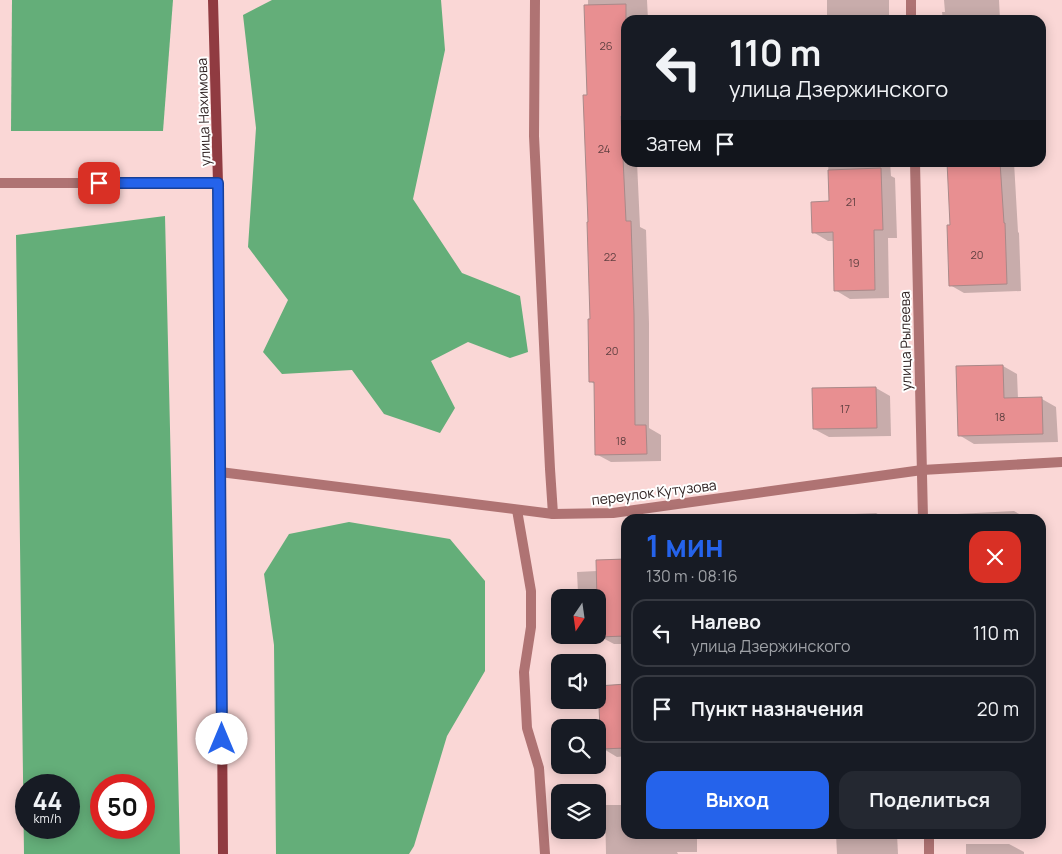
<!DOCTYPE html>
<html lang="ru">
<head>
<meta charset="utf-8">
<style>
	:root { --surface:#171b24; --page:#242831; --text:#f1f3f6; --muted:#9ea1a6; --line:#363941; --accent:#2563eb }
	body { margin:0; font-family:Manrope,sans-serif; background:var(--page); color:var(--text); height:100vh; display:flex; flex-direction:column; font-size:19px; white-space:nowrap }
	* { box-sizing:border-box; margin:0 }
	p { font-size:16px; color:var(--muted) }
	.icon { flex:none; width:28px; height:28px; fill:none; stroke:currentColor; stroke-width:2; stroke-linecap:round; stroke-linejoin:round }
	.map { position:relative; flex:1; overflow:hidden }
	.panel { position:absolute; left:621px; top:514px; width:425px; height:325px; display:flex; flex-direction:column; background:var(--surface); border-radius:15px; box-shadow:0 2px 12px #0003 }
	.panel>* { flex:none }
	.top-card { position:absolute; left:621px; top:15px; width:425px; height:152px; border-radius:15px; box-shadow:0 2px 12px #0003; background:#171b24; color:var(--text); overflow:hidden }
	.needle { width:32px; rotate:193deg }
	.fabs { position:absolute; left:551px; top:589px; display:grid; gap:10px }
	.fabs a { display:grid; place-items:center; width:55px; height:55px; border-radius:10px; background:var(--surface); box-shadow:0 2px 12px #0003; font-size:25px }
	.speed { position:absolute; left:15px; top:774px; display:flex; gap:10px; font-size:25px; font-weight:700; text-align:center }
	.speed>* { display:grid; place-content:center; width:65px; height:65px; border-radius:50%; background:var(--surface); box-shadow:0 2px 12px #0003; line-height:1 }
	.speed small { font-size:12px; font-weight:400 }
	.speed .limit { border:8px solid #d22; background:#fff; color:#111 }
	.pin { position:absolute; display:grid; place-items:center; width:42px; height:42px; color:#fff; margin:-21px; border-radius:10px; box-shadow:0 2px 8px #0006 }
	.me { position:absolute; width:55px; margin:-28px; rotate:0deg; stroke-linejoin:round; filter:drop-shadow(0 0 4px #0008) }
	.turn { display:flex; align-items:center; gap:18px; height:105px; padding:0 25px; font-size:22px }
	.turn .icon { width:65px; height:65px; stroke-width:2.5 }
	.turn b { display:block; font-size:35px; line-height:42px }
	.then { display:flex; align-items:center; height:48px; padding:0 25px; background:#0003; gap:10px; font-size:19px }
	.round { display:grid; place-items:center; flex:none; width:52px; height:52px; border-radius:15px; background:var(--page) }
	.overview { display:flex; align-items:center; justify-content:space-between; height:85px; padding:0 25px }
	h1 { font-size:30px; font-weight:700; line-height:38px; color:var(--accent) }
	.cta { display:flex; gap:10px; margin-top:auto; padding:10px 25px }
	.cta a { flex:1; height:58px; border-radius:15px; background:var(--accent); color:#fff; font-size:20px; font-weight:700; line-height:58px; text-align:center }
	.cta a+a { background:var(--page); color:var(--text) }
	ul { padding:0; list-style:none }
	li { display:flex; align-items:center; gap:15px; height:68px; margin:0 10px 8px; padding:0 15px; border:2px solid var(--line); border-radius:15px }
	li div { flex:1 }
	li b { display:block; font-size:19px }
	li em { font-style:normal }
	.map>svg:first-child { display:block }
</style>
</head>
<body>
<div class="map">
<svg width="1062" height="854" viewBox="0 0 1062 854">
	<rect width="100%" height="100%" fill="#fad7d6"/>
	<g fill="#64ae79" fill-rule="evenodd">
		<polygon points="12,0 173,0 163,131 11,131"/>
		<polygon points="272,0 441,0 445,50 413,199 462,273 520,296 528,352 510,358 468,342 431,361 455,408 440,433 384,414 352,370 282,374 263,352 288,300 248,247 256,128 243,15"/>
		<path d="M165 216 180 854H24L16 235ZM26 785H69V828H26ZM101 785H144V828H101Z"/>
		<polygon points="349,522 450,539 485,581 485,671 447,736 414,846 409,854 276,854 274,645 264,574 289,534"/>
	</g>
	<g fill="#0003">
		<polygon points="588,0 647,0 648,20 626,20 626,162 637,162 640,227 646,230 649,323 649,428 661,435 661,461 611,462 596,454 596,385 590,381 591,320"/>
		<polygon points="827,0 889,0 889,17 888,17 888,20 827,20"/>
		<polygon points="944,0 999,0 1000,20 943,20 942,12 945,12"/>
		<polygon points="828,162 890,162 891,176 895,178 897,238 888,238 889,298 850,299 835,290 834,241 828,241 813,232 830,202"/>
		<polygon points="948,162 1014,162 1018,232 1019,233 1021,291 964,293 950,285 952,226"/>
		<polygon points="1003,366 1017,374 1018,399 1042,399 1056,407 1058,442 974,444 959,435"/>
		<polygon points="876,388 890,396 891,436 829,437 814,429"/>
		<polygon points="1014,511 1028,519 957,519 957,514"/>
		<polygon points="876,513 886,519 832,519 832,515"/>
		<polygon points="626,560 626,644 614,644 599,636 598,598 586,598 578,593 577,572 597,571 597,561"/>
		<polygon points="626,686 626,756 617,757 602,748 599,687"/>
		<polygon points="605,805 626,805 626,834 697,834 697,852 677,852 678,854 606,854"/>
		<polygon points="836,834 897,834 898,854 837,854"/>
		<polygon points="966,844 1009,844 1024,852 1024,854 966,854"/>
	</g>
	<g fill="#e88f91" stroke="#a98989">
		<polygon points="626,4 626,116 621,116 626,221 631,221 634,314 635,425 646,425 647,454 595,455 594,382 589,382 588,319 590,319 587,222 588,222 583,95 587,95 584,5"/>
		<polygon points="947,162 1000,162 1004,223 1005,223 1007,284 949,286 947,225 950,225"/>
		<polygon points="881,168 883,230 874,230 875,290 834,291 833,232 812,233 811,202 829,201 828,170"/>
		<polygon points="1003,365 1004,398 1042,397 1043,434 958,436 956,366"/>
		<polygon points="876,387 877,428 813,429 812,388"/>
		<polygon points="626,559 626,636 598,637 596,560"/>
		<polygon points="626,684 626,748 601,749 598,686"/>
	</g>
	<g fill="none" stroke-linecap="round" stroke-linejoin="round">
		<g stroke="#af7373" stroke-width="10">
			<polyline points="535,0 534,136 550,469 553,514"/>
			<polyline points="517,510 531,591 531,627 524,672 527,728 539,768 545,854"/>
		</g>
		<g stroke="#af7373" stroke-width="10">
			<polyline points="911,0 911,20"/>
			<polyline points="915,162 923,519"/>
			<polyline points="0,183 218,183"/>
			<polyline points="220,472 553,514 613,513 922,470 1062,462"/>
			<polyline points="929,834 929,854"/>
		</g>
		<polyline stroke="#903b41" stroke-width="10" points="213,0 218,183 223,854"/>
	</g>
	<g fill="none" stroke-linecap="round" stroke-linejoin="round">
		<defs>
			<polyline id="route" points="99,183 218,183 222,739"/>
		</defs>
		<use href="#route" stroke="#184099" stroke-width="12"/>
		<use href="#route" stroke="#2563eb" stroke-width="9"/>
	</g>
	<g text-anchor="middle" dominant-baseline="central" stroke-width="4" stroke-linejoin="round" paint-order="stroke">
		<g font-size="11" fill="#604041">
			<text x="606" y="45">26</text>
			<text x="604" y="148">24</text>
			<text x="851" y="201">21</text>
			<text x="977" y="254">20</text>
			<text x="610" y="256">22</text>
			<text x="854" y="262">19</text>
			<text x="612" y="350">20</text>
			<text x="845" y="408">17</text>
			<text x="1000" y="416">18</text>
			<text x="621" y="440">18</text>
		</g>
		<g font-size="14" fill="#332626" stroke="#fff">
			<text transform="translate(203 112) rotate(-92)">улица Нахимова</text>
			<text transform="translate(905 341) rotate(-91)">улица Рылеева</text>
			<text transform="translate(654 492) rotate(-7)">переулок Кутузова</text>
		</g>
	</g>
</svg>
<div class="fabs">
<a><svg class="needle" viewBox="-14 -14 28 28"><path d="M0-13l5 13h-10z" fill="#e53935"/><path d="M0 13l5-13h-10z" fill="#9ea1a6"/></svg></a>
<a><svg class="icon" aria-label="sound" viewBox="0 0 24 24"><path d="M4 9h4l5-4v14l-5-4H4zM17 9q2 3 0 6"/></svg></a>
<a><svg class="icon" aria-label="search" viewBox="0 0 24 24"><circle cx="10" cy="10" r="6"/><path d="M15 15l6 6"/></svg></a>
<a><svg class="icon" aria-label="layers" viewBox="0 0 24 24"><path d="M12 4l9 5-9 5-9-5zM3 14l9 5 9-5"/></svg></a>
</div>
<div class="speed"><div>44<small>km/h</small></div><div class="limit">50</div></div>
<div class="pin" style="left:99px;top:183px;background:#d93025"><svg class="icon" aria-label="arrive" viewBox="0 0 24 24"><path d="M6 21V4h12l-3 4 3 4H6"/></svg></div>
<svg class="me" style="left:222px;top:739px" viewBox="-20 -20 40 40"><circle r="19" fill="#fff"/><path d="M0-13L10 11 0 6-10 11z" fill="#2563eb"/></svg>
<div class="top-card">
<div class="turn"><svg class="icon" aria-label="left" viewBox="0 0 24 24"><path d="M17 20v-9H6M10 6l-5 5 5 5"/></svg><div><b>110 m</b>улица Дзержинского</div></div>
<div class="then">Затем<svg class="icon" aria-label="arrive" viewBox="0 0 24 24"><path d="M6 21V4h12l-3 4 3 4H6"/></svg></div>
</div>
<section class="panel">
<div class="overview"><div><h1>1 мин</h1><p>130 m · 08:16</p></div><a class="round" style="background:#d93025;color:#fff"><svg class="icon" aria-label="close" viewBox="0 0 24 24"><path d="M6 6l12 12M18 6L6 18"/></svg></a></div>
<ul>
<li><svg class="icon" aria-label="left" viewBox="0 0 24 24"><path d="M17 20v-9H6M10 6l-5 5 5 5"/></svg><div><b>Налево</b><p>улица Дзержинского</p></div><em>110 m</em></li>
<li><svg class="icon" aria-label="arrive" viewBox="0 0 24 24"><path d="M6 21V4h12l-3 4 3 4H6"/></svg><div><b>Пункт назначения</b></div><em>20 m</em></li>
</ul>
<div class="cta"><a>Выход</a><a>Поделиться</a></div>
</section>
</div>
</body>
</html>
